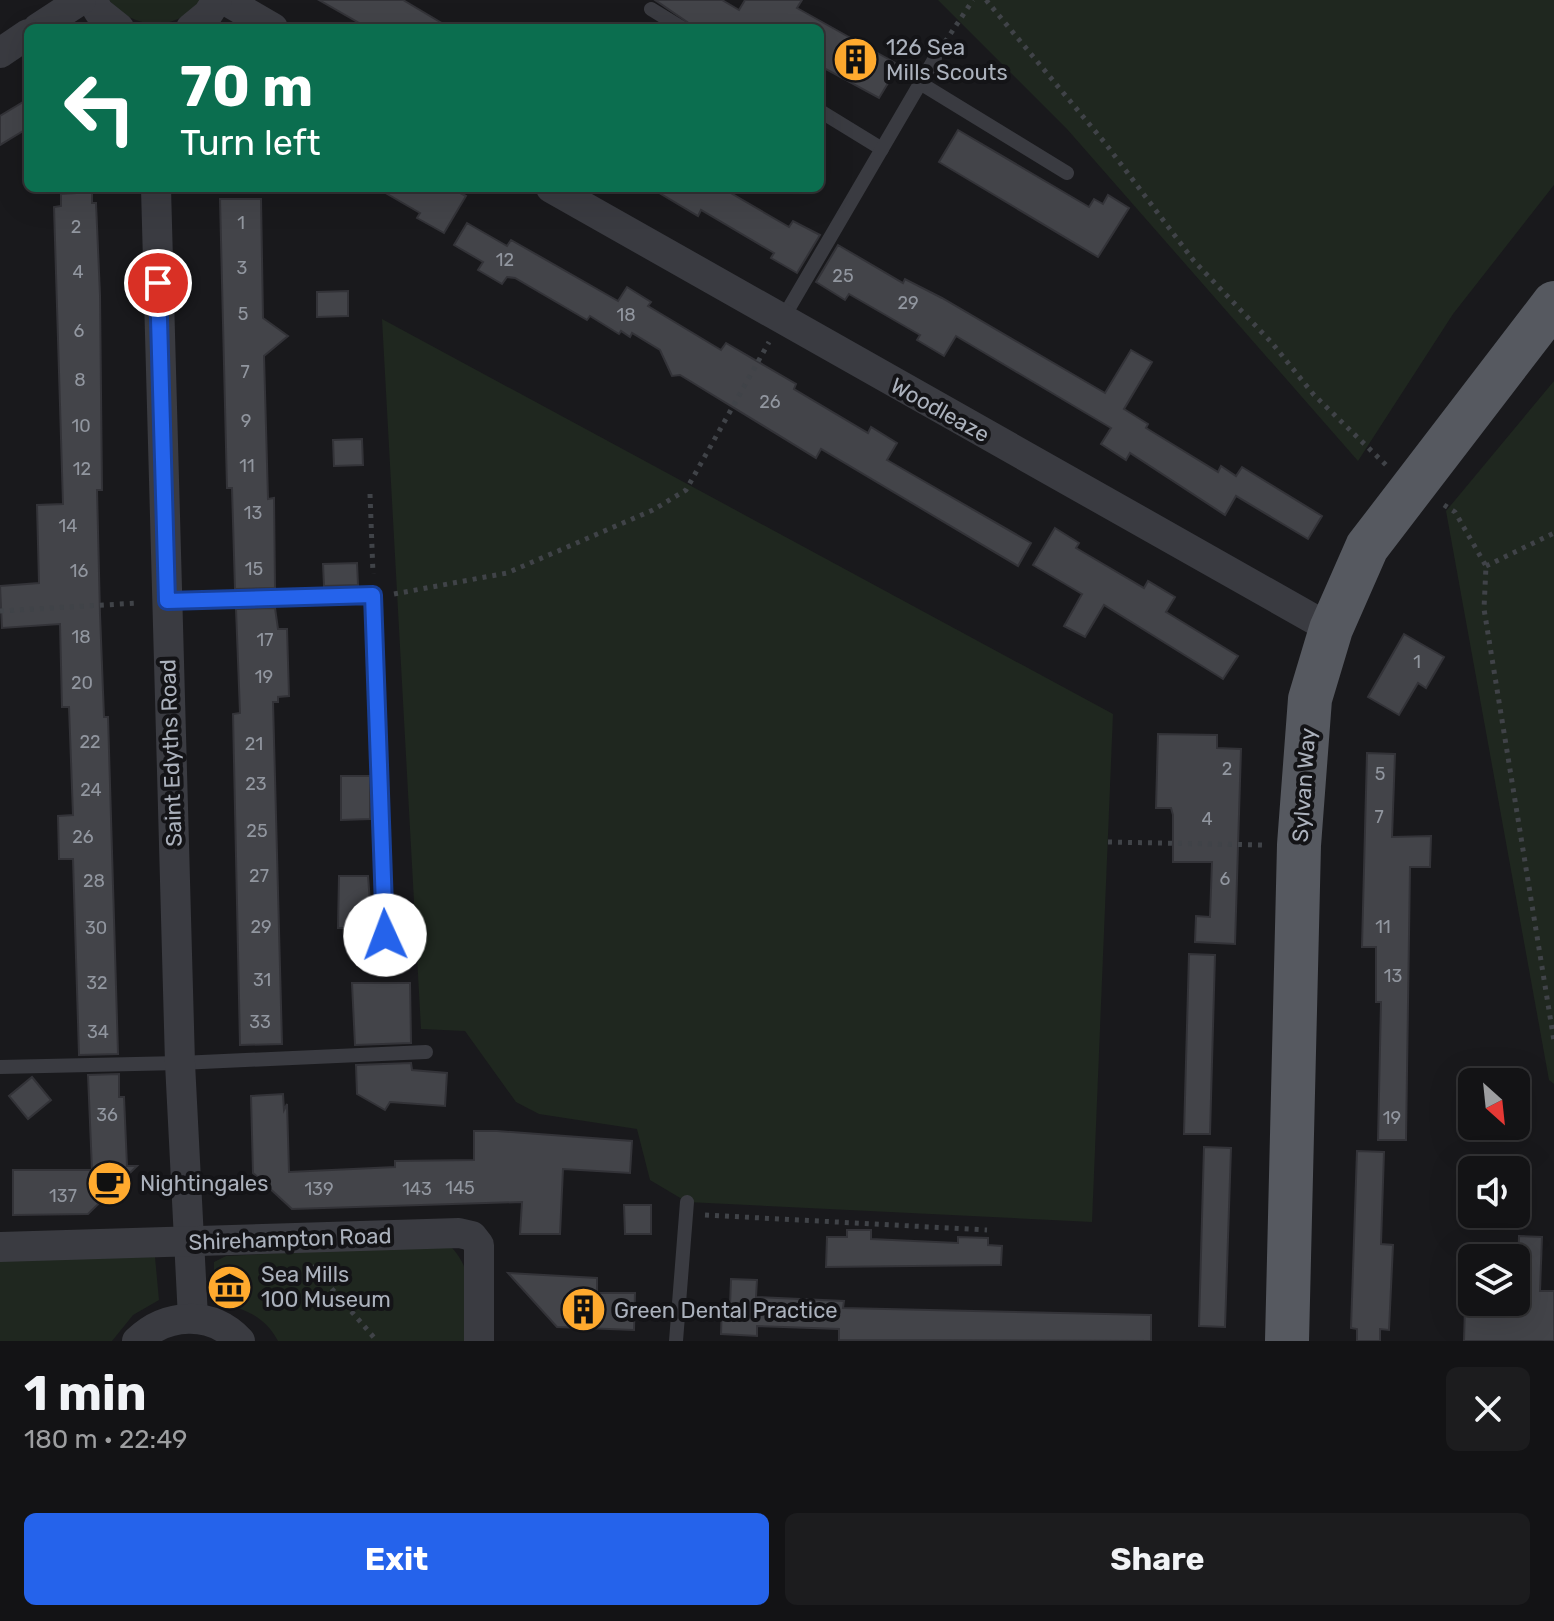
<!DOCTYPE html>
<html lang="en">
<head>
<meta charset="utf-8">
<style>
	:root { --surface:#131315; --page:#1c1c1e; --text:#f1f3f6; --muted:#9d9ea0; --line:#323234; --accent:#2563eb }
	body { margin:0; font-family:Rubik,sans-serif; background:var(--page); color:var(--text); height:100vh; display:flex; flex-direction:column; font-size:30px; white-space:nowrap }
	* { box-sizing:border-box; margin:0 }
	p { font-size:26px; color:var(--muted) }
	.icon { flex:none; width:44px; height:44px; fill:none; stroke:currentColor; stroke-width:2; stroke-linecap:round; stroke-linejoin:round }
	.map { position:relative; height:1341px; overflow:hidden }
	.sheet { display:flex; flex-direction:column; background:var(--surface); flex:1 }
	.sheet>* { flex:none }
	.banner { position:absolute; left:24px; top:24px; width:800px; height:168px; border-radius:12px; box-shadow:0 8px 32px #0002,0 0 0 2px var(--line); background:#0b6e4f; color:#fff; overflow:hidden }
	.needle { width:52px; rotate:153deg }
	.fabs { position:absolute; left:1458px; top:1068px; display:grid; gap:16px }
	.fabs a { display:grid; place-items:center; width:72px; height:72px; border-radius:12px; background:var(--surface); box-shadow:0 8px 32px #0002,0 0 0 2px var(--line); font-size:40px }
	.pin { position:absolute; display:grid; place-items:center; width:68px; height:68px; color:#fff; margin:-34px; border:4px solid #fff; border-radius:50%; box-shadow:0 2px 8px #0007 }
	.me { position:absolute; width:88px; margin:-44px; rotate:358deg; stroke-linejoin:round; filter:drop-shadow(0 0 6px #0008) }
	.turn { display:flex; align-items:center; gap:28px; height:168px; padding:0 24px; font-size:36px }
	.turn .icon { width:104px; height:104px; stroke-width:2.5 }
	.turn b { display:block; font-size:56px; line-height:68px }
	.round { display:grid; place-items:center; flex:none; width:84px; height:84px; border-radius:12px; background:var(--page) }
	.summary { display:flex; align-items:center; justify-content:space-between; height:136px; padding:0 24px }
	h1 { font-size:48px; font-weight:700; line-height:60px }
	.cta { display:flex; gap:16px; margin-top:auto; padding:16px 24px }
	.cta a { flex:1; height:92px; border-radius:12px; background:var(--accent); color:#fff; font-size:32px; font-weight:700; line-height:92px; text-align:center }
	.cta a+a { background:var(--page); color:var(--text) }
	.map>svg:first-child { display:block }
</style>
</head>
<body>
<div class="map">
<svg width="1554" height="1341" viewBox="0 0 1554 1341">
	<rect width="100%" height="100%" fill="#19191c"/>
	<g fill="#1f271f">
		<path d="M109 0H202C178 32 133 31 109 0Z"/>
		<polygon points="938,0 1554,0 1554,185 1453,314 1358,461 1067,129"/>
		<polygon points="382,319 1113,714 1092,1222 687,1202 650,1180 637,1129 539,1114 516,1102 465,1031 421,1029"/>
		<polygon points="1554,381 1554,1084 1549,1080 1446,511"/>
		<path d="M448 1244C477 1270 469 1305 468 1341H278C264 1314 241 1308 214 1301V1262L226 1256Z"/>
		<polygon points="155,1257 159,1300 133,1315 112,1341 0,1341 0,1260"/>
	</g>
	<g fill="#434449" stroke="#333338" stroke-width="2">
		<polygon points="319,0 403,0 450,28 368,28"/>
		<polygon points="655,0 722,0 739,10 745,0 802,0 797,8 899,65 879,98 820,66 820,28 696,28"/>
		<polygon points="28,99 28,128 0,145 0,116"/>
		<polygon points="958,130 1089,207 1094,199 1103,204 1108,195 1129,208 1098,257 939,162"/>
		<polygon points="377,188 451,188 466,196 444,233 417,218 420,213"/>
		<polygon points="651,188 722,188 789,227 793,221 820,235 797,273 771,258 774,253 701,210 698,216"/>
		<polygon points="92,192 92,203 96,203 100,295 102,490 97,490 100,614 104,717 108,717 118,1054 79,1055 73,859 59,859 58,816 73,815 69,707 62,707 60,624 2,628 0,586 39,583 37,505 63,504 54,207 61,206 61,194"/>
		<polygon points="220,199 261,199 263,318 288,336 264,356 268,499 274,498 275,588 235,589 232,488 227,488"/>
		<polygon points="467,223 507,246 511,240 618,301 627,287 651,302 648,306 721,350 726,343 796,384 794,389 868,433 871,427 897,443 887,460 1031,543 1018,566 821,449 816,458 680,375 672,376 660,350 632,333 630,337 621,331 619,334 590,316 587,320 515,278 507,277 502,284 478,270 483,262 454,245"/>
		<polygon points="838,245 903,283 905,279 942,298 1105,393 1131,350 1152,362 1124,409 1148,424 1146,428 1218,472 1221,466 1236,476 1242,467 1322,516 1308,539 1236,496 1225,515 1130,453 1126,460 1101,444 1111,428 956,336 944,356 917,340 920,335 849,294 845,300 816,282"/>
		<polygon points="348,291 348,316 317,317 317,292"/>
		<polygon points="362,439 363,465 334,466 333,440"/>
		<polygon points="1055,528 1079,543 1076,548 1144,588 1148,581 1175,597 1166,612 1238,656 1223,679 1104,605 1085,637 1064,626 1082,594 1033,565"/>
		<polygon points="357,563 358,585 324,586 323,564"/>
		<polygon points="275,608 278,629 287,629 289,696 278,697 278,702 273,702 282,1044 240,1045 233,714 240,713 236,609"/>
		<polygon points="1404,634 1444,657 1426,688 1418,683 1399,715 1368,697"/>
		<polygon points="1158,734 1217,735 1217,748 1241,749 1235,944 1195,942 1196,916 1210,917 1212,862 1173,862 1173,815 1171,808 1156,808"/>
		<polygon points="1367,753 1395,754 1392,837 1431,836 1430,867 1410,867 1406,1140 1378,1140 1381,1002 1376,1002 1376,947 1362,947"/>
		<polygon points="341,776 370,776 370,819 341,820"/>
		<polygon points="339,876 368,876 372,928 338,928"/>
		<polygon points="1189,954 1215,955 1210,1134 1184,1134"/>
		<polygon points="352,983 410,983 411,1043 355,1045"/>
		<polygon points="411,1063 412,1070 447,1073 445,1106 390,1102 385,1110 357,1094 356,1065"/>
		<polygon points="119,1074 119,1097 124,1097 127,1166 137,1166 88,1214 13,1215 13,1170 92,1170 88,1075"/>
		<polygon points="32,1077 51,1100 28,1119 9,1096"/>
		<polygon points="283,1094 284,1110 287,1104 289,1172 395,1167 395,1161 474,1160 474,1131 497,1131 632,1141 630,1173 563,1169 560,1234 520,1234 522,1202 292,1209 253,1173 251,1096"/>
		<polygon points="1204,1147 1231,1148 1225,1327 1199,1326"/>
		<polygon points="1357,1151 1384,1152 1381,1244 1393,1245 1389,1330 1380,1329 1380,1341 1357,1341 1357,1329 1351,1328"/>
		<polygon points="624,1205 651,1205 651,1234 625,1234"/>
		<polygon points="847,1230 871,1230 871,1239 958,1243 958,1237 988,1238 988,1245 1002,1246 1001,1265 826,1267 827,1237 847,1237"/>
		<polygon points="1519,1236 1542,1237 1540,1291 1554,1291 1554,1341 1464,1341 1465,1307 1517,1304"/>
		<polygon points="508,1273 597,1278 597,1293 635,1293 634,1330 557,1327"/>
		<polygon points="731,1279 757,1280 756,1297 844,1301 843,1308 1151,1315 1151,1341 839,1340 839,1329 757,1326 757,1336 721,1334 722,1305 730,1306"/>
	</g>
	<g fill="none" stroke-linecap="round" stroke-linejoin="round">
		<g stroke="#404348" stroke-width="5" stroke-dasharray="4 6" stroke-linecap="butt">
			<polyline points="986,0 1105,143 1194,261 1272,343 1314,395 1386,465"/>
			<polyline points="945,42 973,0"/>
			<polyline points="370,494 373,574"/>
			<polyline points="1444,505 1455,512 1486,566 1484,609 1554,1041"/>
			<polyline points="1486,566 1554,533"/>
			<polyline points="394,594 507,573 653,510 686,490 769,342"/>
			<polyline points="0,611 138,603"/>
			<polyline points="1108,842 1263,845"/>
			<polyline points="705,1215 987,1230"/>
			<polyline points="312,1266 377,1341"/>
		</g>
		<g stroke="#3a3b41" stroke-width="14">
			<polyline points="651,9 682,28"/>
			<polyline points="920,83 1067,173"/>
			<polyline points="820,111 882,149"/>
			<polyline points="782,320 935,58"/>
			<polyline points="167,601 373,595 387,966"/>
			<polyline points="0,1067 180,1063 426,1052"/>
			<polyline points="676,1341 687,1202"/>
		</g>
		<g stroke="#3a3b41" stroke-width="30">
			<polyline points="92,0 99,12 119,28"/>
			<polyline points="225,0 273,28"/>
			<polyline points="38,28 81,0"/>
			<polyline points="191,28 208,14 217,0"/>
			<polyline points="0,53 28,34"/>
			<polyline points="156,188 180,1063 193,1318"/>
			<polyline points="551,188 1331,629"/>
			<polyline points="0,1247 459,1233 472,1236 479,1245 479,1341"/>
			<path d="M137 1341C166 1313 211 1310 240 1341"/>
		</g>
		<polyline stroke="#565960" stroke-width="44" points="1287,1341 1299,845 1310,699 1331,629 1367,547 1554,303"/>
	</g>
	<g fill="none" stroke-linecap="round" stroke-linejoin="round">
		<defs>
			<polyline id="route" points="158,283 167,601 373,595 385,935"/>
		</defs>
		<use href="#route" stroke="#184099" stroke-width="20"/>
		<use href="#route" stroke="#2563eb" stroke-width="14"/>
	</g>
	<defs>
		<symbol id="building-disc" viewBox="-11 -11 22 22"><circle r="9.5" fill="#ffaa2e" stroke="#141417"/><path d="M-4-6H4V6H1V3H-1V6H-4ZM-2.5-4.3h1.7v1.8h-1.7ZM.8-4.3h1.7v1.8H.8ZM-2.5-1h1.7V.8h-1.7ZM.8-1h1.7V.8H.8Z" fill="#111"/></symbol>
		<symbol id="cafe-disc" viewBox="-11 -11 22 22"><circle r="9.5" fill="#ffaa2e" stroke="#141417"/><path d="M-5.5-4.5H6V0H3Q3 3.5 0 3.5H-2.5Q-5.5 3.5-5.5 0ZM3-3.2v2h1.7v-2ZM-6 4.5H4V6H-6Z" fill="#111"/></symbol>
		<symbol id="museum-disc" viewBox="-11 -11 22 22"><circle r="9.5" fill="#ffaa2e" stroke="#141417"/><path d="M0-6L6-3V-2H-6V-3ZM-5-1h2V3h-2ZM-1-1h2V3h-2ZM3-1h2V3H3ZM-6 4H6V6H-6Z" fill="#111"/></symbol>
	</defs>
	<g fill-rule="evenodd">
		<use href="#building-disc" x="830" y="34" width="51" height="51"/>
		<use href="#cafe-disc" x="84" y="1158" width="51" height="51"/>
		<use href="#museum-disc" x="204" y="1262" width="51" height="51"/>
		<use href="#building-disc" x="558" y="1284" width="51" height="51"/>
	</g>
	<g text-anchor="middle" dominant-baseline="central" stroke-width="8" stroke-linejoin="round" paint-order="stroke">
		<g font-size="18" fill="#91969f">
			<text x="241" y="223">1</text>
			<text x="76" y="227">2</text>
			<text x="505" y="260">12</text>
			<text x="242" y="268">3</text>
			<text x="78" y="272">4</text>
			<text x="843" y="276">25</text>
			<text x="908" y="303">29</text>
			<text x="243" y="314">5</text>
			<text x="626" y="315">18</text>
			<text x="79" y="331">6</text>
			<text x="245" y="372">7</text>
			<text x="80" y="380">8</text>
			<text x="770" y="402">26</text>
			<text x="246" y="421">9</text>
			<text x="81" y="426">10</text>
			<text x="247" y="466">11</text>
			<text x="82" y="469">12</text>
			<text x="253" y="513">13</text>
			<text x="68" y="526">14</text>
			<text x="254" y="569">15</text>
			<text x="79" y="571">16</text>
			<text x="81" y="637">18</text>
			<text x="265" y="640">17</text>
			<text x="1417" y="662">1</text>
			<text x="264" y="677">19</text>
			<text x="82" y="683">20</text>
			<text x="90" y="742">22</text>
			<text x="254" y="744">21</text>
			<text x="1227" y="769">2</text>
			<text x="1380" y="774">5</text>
			<text x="256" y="784">23</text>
			<text x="91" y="790">24</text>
			<text x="1379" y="817">7</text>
			<text x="1207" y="819">4</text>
			<text x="257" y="831">25</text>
			<text x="83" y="837">26</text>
			<text x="259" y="876">27</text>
			<text x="1225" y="879">6</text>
			<text x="94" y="881">28</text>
			<text x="261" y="927">29</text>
			<text x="1383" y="927">11</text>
			<text x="96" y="928">30</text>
			<text x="1393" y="976">13</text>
			<text x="262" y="980">31</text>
			<text x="97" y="983">32</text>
			<text x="260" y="1022">33</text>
			<text x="98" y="1032">34</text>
			<text x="107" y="1115">36</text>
			<text x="1392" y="1118">19</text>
			<text x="460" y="1188">145</text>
			<text x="319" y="1189">139</text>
			<text x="417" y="1189">143</text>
			<text x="63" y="1196">137</text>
		</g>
		<g font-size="22" fill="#abb1bc" stroke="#141417" text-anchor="start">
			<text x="886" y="47">126 Sea<tspan x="886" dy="25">Mills Scouts</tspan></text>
			<text x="140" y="1183">Nightingales</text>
			<text x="261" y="1274">Sea Mills<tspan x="261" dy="25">100 Museum</tspan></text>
			<text x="614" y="1310">Green Dental Practice</text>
		</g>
		<g font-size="22" fill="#abb1bc" stroke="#141417">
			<text transform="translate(940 410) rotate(29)">Woodleaze</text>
			<text transform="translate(171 753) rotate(-92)">Saint Edyths Road</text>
			<text transform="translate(1304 785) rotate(-86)">Sylvan Way</text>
			<text transform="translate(290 1239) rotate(-2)">Shirehampton Road</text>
		</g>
	</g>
</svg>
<div class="fabs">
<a><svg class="needle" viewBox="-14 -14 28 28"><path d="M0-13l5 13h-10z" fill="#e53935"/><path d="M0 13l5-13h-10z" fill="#9d9ea0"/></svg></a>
<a><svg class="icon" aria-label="sound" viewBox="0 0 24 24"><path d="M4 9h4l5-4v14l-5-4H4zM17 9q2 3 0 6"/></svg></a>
<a><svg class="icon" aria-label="layers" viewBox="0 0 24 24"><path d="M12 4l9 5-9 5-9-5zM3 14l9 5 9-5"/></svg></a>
</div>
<div class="pin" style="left:158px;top:283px;background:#d93025"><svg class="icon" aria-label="arrive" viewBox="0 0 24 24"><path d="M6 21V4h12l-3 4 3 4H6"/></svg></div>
<svg class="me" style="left:385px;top:935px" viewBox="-20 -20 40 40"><circle r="19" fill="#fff"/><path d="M0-13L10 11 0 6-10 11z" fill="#2563eb"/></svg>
<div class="banner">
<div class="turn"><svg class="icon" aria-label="left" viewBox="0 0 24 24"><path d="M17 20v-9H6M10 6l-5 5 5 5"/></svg><div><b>70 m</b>Turn left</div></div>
</div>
</div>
<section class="sheet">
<div class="summary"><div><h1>1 min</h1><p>180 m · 22:49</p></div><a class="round"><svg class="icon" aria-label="close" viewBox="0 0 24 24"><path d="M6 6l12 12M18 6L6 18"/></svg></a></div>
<div class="cta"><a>Exit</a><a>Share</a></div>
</section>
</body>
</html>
